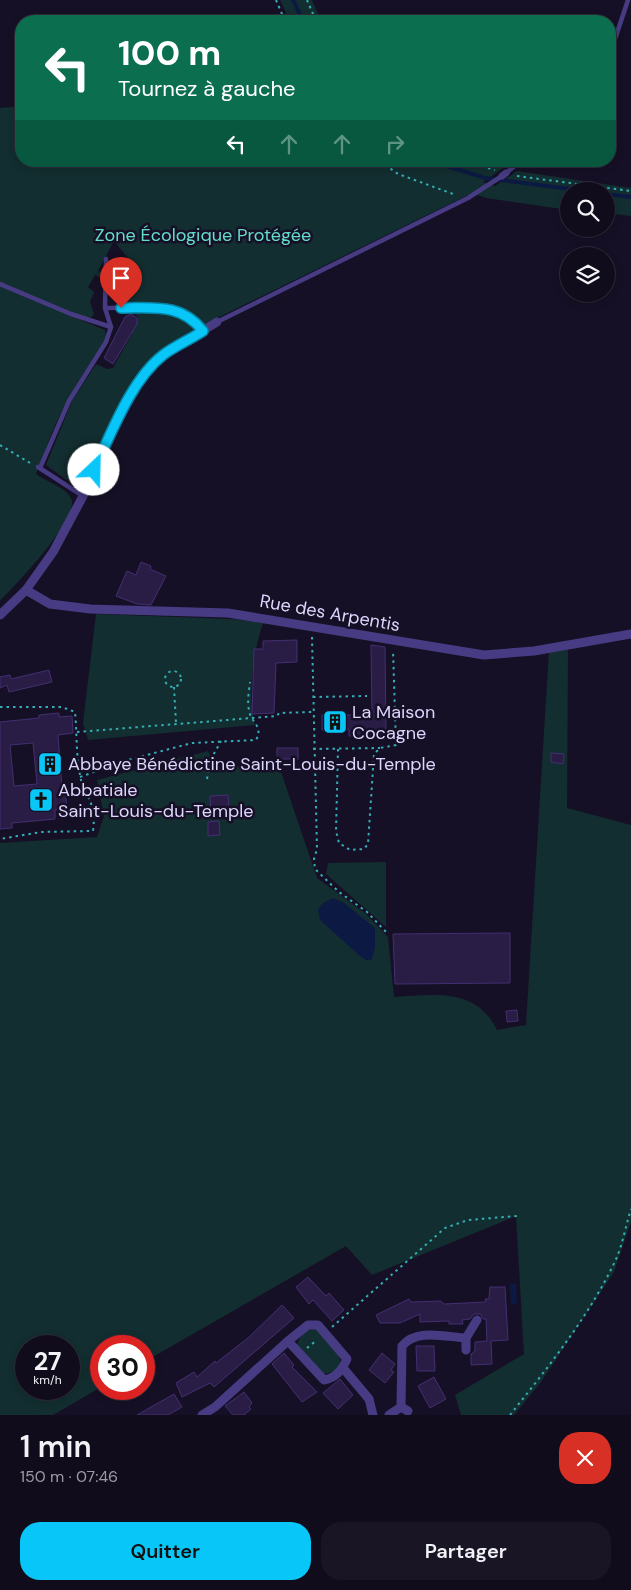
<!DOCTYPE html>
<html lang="fr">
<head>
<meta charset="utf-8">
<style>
	:root { --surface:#100c1c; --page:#191525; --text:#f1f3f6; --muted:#9c9ba3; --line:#302c3b; --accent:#08c6f7 }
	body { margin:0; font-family:"DM Sans",sans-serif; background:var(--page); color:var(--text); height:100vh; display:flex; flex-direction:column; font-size:19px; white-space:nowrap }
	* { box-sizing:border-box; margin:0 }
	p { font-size:16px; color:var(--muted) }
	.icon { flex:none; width:28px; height:28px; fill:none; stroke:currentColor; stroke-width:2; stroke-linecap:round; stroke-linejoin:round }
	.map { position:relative; height:1415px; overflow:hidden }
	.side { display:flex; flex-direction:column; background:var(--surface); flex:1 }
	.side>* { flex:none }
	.top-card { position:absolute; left:15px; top:15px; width:601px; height:152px; border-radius:20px; box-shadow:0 2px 8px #0003,0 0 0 1px var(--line); background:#0b6e4f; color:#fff; overflow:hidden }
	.controls { position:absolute; left:560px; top:182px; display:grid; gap:10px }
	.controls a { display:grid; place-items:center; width:55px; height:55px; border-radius:50%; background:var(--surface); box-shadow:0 2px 8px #0003,0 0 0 1px var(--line); font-size:25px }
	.speed { position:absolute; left:15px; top:1335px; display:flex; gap:10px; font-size:25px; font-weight:700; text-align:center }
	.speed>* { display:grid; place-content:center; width:65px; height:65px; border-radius:50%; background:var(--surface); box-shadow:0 2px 8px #0003,0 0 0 1px var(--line); line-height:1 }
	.speed small { font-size:12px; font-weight:400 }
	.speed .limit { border:8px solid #d22; background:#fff; color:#111 }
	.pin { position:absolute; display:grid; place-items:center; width:42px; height:42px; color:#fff; margin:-51px -21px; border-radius:50% 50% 50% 0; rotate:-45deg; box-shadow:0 0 5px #0007 }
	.pin .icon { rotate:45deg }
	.me { position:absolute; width:55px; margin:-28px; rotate:24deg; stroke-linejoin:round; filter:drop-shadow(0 0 4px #0008) }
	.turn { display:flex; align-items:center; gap:18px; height:105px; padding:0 20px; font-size:22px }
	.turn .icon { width:65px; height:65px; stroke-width:2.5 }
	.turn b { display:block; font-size:35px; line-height:42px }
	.lanes { display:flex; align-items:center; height:48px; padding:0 20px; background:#0003; justify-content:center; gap:25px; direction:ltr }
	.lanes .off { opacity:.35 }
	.round { display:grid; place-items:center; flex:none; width:52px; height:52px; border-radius:20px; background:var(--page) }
	.summary { display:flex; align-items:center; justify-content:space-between; height:85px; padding:0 20px }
	h1 { font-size:30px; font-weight:600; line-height:38px }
	.action { display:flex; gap:10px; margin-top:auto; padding:10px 20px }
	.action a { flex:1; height:58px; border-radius:20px; background:var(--accent); color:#111; font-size:20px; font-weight:600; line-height:58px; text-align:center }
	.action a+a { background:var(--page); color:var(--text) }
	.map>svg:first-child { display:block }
</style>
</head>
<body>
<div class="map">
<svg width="631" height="1415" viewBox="0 0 631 1415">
	<rect width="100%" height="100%" fill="#161026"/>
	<g fill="#132e30" fill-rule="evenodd">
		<polygon points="280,0 312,0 321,21 290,21"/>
		<path d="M21 106V161H472L503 168 483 182 495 186 517 171 631 188V216L606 213V191H569V210L486 198 472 193 203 325 185 310 198 325 195 330C158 355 135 375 114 416 102 441 97 467 76 487L46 465 72 401 96 364 107 369 113 368 132 334 131 329H135L138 317 123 304 128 258 114 241 98 271 104 274 101 278 95 275 88 287 94 292 90 302 94 314 92 317 76 318 105 330 106 339C89 366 72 391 58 419 49 437 44 456 36 474 45 481 65 487 71 498 81 517 14 587 0 601V108Z"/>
		<path d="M96 614 232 619 263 623C253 652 247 695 255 725L88 740 83 723Z"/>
		<path d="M568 649 567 808 631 825V1222L614 1272 541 1382 514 1415H461L455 1395 524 1354 516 1216 372 1275 346 1246 144 1362V1346H101V1387L53 1415H0V843L97 837 104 816 97 780 208 751 215 767 279 766 317 878 365 913 388 937 394 997C434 995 476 987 497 1030L526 1025 549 651ZM26 1346H69V1389H26Z"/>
		<polygon points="386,862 386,927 326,874 328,863"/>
		<path d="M317 1329C329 1342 360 1370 323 1374L297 1345C300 1335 306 1329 317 1329Z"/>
	</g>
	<g fill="#0c1a43">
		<polygon points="333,898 344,903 375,928 375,948 372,959 368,961 361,957 320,920 318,910 323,903"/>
		<polygon points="510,1284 516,1284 517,1303 511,1304"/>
	</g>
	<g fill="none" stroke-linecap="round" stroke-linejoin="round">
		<g stroke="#0c1a43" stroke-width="4">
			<polyline points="293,0 303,21"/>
			<polyline points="431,161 485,178 586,191"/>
			<polyline points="606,194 631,197"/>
		</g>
	</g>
	<g fill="#291d46" stroke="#432f71" fill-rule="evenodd">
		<polygon points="131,314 137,318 137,324 113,364 104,358 125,317"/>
		<polygon points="141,562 151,566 150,569 166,576 151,605 137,604 116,596 127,571 136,575"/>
		<polygon points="297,640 297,662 276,663 274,713 252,714 254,649 263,649 263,641"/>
		<polygon points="371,645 385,647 386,735 349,736 349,729 322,730 322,715 372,715"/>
		<polygon points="49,670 52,682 9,692 7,685 0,688 0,677 10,675 11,679"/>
		<path d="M59 713V717L72 716 73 733 58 735 62 787H65L67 809 55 810V819L12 823V828L0 829V722L39 718V715ZM33 743 37 784 14 786 10 745Z"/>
		<rect x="277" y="748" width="21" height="11"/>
		<polygon points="551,753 564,754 563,764 551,762"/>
		<polygon points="228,795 229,814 211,814 210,796"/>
		<polygon points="219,821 220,835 208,836 208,822"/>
		<polygon points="510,933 510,983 395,984 393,934"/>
		<polygon points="517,1010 518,1021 507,1022 506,1011"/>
		<polygon points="308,1277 326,1296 329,1293 344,1310 332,1321 313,1300 309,1304 296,1287"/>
		<polygon points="490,1287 505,1287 508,1340 491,1341 492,1364 471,1365 471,1354 475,1351 475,1342 487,1341 486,1319 483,1319 480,1314 474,1314 470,1319 462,1320 463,1324 449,1324 449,1321 420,1322 420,1314 400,1323 380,1323 376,1315 409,1299 411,1302 441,1301 444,1304 486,1302 485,1299 489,1299"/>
		<polygon points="282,1305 294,1318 214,1387 210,1383 182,1397 176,1383 194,1372 197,1377 215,1361 216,1363 248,1338"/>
		<polygon points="416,1346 434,1346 435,1371 417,1371"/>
		<polygon points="284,1353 294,1365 292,1367 317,1392 302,1402 272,1364"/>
		<polygon points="382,1353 395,1364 391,1370 394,1372 385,1383 369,1370"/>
		<polygon points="434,1377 446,1399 430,1408 418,1386"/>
		<polygon points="340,1379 353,1395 338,1409 323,1393"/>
		<polygon points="244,1392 252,1403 249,1407 251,1409 244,1415 233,1415 225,1406"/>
		<polygon points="174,1394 182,1407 168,1415 137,1415"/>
	</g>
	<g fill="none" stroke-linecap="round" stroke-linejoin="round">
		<g stroke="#33aeb4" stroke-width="2" stroke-dasharray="2.5 4" stroke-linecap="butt">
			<polyline points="276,0 285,21"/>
			<polyline points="307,0 316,21"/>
			<polyline points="380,161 398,174 456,195"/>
			<polyline points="463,161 495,170"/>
			<polyline points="517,176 631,191"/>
			<polyline points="0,445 30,463"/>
			<polyline points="312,637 317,849 314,859 315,869 339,892 367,912 388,934"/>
			<circle cx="173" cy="679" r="8"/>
			<polyline points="174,687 176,723"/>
			<polyline points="313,697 367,696"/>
			<path d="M0 707H62L75 712C77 733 76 755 80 775 84 799 97 799 93 831L41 832 0 839"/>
			<polyline points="77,732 277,716 279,713 312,712"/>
			<polyline points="313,749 380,748"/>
			<polyline points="338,749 336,831 339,843 350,850 364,849 368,844 374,754 380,748 396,745 393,650"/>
			<path d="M80 777 128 760 192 743 256 740C264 726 250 722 249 710 247 702 249 691 250 682"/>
			<polyline points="207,779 211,759 221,741"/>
			<polyline points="332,1327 445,1228 468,1220 517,1216"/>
			<polyline points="307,1348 317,1340"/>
			<path d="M510 1415C549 1366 591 1314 617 1257 623 1242 626 1225 631 1209"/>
		</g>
		<g stroke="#473c83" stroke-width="4.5">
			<polyline points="610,54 628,0"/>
			<polyline points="506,173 521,161"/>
			<polyline points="106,259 105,308 111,327"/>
			<polyline points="0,284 71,314 111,327 106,342 69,401 40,468"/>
			<path d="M105 308C142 308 178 300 203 331"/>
			<polyline points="217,322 468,198 502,176"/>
			<polyline points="38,467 83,496"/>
		</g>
		<polyline stroke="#473c83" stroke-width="7" points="502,176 506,173"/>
		<g stroke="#473c83" stroke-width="9">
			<polyline points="26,590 50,604 90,609 228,613 484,655 534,651 631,634"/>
			<polyline points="0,615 26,590 53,552 83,496 113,430 142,376 163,355 217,322"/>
			<path d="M308 1325H318L347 1359C342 1370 336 1378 324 1380L288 1341Z"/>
			<polyline points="466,1350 466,1338 477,1320"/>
			<polyline points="343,1368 369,1399 373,1415"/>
			<path d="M401 1407 402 1346C416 1328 446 1337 466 1338"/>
			<polyline points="202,1415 215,1407 288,1341"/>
			<polyline points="389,1415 401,1407 408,1411"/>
		</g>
	</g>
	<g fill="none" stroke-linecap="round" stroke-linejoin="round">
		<defs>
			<path id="route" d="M94 470C111 434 131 380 163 355 175 346 191 339 203 331 181 303 154 308 121 308"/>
		</defs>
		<use href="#route" stroke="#0581a1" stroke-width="12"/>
		<use href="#route" stroke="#08c6f7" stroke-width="9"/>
	</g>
	<defs>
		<symbol id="building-square" viewBox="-11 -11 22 22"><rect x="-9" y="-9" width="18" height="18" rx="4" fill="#08c6f7" stroke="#161026"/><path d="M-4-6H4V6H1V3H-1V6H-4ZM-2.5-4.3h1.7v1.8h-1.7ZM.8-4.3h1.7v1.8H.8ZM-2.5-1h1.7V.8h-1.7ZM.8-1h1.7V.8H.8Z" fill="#111"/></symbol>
		<symbol id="church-square" viewBox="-11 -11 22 22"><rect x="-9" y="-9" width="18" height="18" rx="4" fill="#08c6f7" stroke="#161026"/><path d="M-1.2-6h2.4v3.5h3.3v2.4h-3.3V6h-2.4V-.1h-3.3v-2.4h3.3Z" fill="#111"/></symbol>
	</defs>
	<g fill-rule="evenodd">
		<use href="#building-square" x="321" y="708" width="28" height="28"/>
		<use href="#building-square" x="36" y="750" width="28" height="28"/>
		<use href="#church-square" x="27" y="786" width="28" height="28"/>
	</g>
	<g text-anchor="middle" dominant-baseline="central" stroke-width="5" stroke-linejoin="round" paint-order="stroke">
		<g font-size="18" fill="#63dccb" stroke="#161026">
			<text x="203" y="235">Zone Écologique Protégée</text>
		</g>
		<g font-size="18" fill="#dfd6fe" stroke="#161026">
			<text transform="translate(330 613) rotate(10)">Rue des Arpentis</text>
		</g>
		<g font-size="18" fill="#dfd6fe" stroke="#161026" text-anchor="start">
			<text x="352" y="712">La Maison<tspan x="352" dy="21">Cocagne</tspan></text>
			<text x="68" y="764">Abbaye Bénédictine Saint-Louis-du-Temple</text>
			<text x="58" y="790">Abbatiale<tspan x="58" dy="21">Saint-Louis-du-Temple</tspan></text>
		</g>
	</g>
</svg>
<div class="controls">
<a><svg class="icon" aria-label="search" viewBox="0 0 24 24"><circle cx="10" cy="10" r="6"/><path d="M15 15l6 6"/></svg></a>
<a><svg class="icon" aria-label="layers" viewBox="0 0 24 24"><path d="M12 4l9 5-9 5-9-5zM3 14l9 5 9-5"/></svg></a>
</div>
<div class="speed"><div>27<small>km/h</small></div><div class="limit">30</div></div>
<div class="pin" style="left:121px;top:308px;background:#d93025"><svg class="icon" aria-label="arrive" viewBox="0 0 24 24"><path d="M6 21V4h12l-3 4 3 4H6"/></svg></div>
<svg class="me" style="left:94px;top:470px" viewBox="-20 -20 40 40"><circle r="19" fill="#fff"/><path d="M0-13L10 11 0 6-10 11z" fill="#08c6f7"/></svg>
<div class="top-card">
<div class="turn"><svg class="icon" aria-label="left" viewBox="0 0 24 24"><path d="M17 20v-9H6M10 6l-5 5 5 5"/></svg><div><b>100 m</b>Tournez à gauche</div></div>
<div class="lanes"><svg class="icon" aria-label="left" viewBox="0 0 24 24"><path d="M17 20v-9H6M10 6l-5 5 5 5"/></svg><svg class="icon off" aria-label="ahead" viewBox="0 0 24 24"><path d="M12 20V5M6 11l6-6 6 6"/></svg><svg class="icon off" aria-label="ahead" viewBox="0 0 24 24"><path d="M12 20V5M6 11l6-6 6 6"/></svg><svg class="icon off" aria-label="right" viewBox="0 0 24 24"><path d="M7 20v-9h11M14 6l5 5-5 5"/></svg></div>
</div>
</div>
<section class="side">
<div class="summary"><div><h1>1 min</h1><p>150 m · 07:46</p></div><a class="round" style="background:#d93025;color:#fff"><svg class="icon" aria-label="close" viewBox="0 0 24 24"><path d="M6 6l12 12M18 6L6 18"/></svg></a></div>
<div class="action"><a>Quitter</a><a>Partager</a></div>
</section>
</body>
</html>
